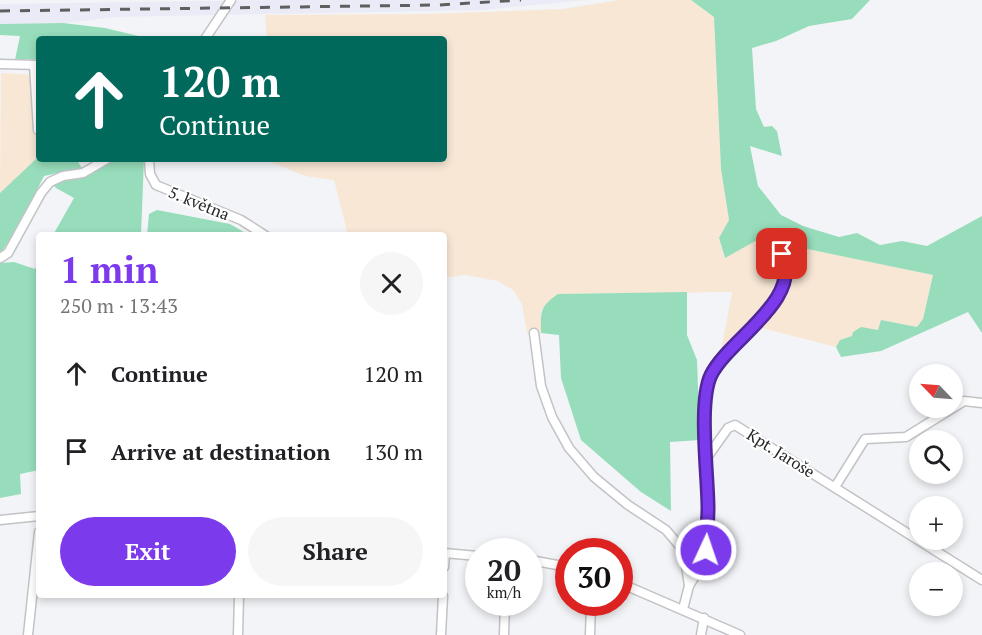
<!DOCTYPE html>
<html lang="en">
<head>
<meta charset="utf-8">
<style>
	:root { --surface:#fff; --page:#f6f6f6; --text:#202124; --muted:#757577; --accent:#7c3aed }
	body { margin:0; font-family:"PT Serif",serif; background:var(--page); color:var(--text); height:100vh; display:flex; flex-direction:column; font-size:22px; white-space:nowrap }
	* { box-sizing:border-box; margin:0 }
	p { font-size:20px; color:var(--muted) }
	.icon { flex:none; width:33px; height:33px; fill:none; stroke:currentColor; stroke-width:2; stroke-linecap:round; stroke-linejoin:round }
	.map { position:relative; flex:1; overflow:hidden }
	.sheet { position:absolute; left:36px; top:232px; width:411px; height:366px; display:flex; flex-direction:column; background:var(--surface); border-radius:6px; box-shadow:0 3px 9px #0003 }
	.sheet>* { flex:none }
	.banner { position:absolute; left:36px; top:36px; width:411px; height:126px; border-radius:6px; box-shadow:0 3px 9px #0003; background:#00695c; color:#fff; overflow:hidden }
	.needle { width:39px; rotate:295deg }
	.buttons { position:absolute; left:909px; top:364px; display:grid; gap:12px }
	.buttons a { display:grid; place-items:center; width:54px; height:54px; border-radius:50%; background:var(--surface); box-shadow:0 3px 9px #0003; font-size:30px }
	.speed { position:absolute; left:465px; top:538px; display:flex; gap:12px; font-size:30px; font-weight:700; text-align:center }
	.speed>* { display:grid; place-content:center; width:78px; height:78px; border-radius:50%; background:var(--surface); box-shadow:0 3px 9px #0003; line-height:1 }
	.speed small { font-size:15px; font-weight:400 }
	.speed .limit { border:9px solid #d22; background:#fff; color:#111 }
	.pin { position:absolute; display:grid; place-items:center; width:51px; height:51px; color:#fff; margin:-26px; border-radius:12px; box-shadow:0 3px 9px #0006 }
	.me { position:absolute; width:66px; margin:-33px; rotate:3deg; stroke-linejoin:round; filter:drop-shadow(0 0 4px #0008) }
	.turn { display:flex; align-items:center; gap:21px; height:126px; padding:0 24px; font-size:27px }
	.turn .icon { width:78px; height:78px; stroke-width:2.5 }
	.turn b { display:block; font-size:42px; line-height:51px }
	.round { display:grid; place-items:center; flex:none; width:63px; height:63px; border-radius:32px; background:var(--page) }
	.headline { display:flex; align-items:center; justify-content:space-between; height:102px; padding:0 24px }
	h1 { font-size:36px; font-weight:700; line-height:45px; color:var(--accent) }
	.cta { display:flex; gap:12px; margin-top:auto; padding:12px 24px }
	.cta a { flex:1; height:69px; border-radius:36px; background:var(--accent); color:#fff; font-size:24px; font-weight:700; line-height:69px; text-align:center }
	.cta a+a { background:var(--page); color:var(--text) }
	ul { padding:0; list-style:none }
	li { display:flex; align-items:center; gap:18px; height:78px; padding:0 24px }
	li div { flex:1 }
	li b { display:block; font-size:22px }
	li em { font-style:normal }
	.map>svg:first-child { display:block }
</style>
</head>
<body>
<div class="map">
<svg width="982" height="635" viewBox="0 0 982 635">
	<rect width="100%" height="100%" fill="#f3f4f7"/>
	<polygon fill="#eaebf6" points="270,0 587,0 482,10 115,17 63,23 0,24 0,4"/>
	<g fill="#f8e7d5">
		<polygon points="619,0 691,0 714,17 721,169 729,220 719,238 724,258 759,238 933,275 923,319 917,327 881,320 878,330 840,340 836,347 762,328 729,358 721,351 732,292 558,294 541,310 541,333 527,332 522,304 513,290 498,281 465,275 444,278 444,236 348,235 334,180 305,176 264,159 444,159 444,39 267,39 265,15 429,14 563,9"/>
		<polygon points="1,73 38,75 37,158 0,193"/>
	</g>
	<g fill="#97ddbb">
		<polygon points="691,0 870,0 852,19 809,26 776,41 752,48 756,109 764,127 772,126 777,131 782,156 750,146 758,186 781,215 803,226 839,237 857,233 880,245 902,241 927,246 982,216 982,333 968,312 881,351 841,357 836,347 840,340 852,336 853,332 861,327 878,330 881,320 917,327 923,319 933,275 759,239 725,258 719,238 729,220 721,169 714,17"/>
		<polygon points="63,23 105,28 151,39 39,39 39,59 15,60 20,36 0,35 0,24"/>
		<polygon points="39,140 39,159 76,159 82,168 44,176 19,226 0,254 0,193 37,158 37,141"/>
		<polygon points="107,159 144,159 141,235 53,235 74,198 56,188 50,182 83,173"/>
		<polygon points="157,210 230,224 249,235 147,235 149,214"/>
		<polygon points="39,260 39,470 20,474 21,494 0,498 0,263 14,262 35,269"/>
		<path d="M687 292V335L697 360 700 440 670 442 671 511 641 492 581 440 561 378 559 335 541 333C541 312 539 307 558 294Z"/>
	</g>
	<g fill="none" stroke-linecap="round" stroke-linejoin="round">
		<defs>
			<g id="street">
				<polyline points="205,39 231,0"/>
				<polyline points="0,64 39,65"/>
				<polyline points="34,65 38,130"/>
				<polyline points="149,159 150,174 156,185 241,220 266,236"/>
				<polyline points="0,258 8,253 41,193 50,182 63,176 83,173 107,159"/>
				<polyline points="534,333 541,386 552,417 569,448 594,477 628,505 666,530 684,551 689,586"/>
				<polyline points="706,459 728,428 735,425 982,580"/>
				<polyline points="835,487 865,439 906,437 964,401 982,403"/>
				<polyline points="0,520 39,516"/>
				<polyline points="444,553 478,556"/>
				<polyline points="530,560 568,567"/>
				<polyline points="444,567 445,553"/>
				<polyline points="620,583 740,635"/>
				<polyline points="683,609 689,586 698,571 706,550 708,508 705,396 710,376 731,350 768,311 781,292 786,263 782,254"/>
				<polyline points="28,635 39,532"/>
				<polyline points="238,635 239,596"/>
				<polyline points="441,635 443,596"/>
				<polyline points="504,635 505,603"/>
				<polyline points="590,635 591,603"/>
				<polyline points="701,635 704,618"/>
			</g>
		</defs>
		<use href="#street" stroke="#c2c3c6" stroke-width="11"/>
		<use href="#street" stroke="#fff" stroke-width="8"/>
		<polyline stroke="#5f5f61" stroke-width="3" stroke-dasharray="10 10" stroke-linecap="butt" points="0,11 438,5 521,0"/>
	</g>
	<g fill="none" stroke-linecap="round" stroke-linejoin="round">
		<defs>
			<path id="route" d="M706 550C706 536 708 522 708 508 708 475 698 402 711 375 729 339 803 300 782 254"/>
		</defs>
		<use href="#route" stroke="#51269a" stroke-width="15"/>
		<use href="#route" stroke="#7c3aed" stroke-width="10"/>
	</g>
	<g text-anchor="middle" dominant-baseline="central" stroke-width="4.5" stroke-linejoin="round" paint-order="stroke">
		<g font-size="16" fill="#262628" stroke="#fff">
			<text transform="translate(199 203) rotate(22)">5. května</text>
			<text transform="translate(781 453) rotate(32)">Kpt. Jaroše</text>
		</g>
	</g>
</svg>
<div class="buttons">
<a><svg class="needle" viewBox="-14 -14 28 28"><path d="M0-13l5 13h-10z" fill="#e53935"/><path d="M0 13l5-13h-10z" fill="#757577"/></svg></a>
<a><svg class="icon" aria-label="search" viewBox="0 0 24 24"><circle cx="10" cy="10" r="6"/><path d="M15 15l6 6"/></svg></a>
<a>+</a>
<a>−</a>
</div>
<div class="speed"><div>20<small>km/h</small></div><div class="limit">30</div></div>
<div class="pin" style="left:782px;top:254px;background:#d93025"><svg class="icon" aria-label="arrive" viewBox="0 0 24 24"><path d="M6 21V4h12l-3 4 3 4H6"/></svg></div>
<svg class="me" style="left:706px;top:550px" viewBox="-20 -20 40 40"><circle r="17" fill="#7c3aed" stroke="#fff" stroke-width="3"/><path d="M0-11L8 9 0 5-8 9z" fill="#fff"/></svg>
<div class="banner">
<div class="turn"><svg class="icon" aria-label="ahead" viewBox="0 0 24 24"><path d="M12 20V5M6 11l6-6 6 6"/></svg><div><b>120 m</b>Continue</div></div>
</div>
<section class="sheet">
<div class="headline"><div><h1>1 min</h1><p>250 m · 13:43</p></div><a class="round"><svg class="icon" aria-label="close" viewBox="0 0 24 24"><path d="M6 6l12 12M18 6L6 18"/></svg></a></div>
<ul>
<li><svg class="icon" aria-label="ahead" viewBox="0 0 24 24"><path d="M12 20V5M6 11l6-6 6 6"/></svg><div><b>Continue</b></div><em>120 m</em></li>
<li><svg class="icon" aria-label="arrive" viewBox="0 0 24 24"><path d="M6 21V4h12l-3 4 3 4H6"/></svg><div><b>Arrive at destination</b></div><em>130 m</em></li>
</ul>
<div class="cta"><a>Exit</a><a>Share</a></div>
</section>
</div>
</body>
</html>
